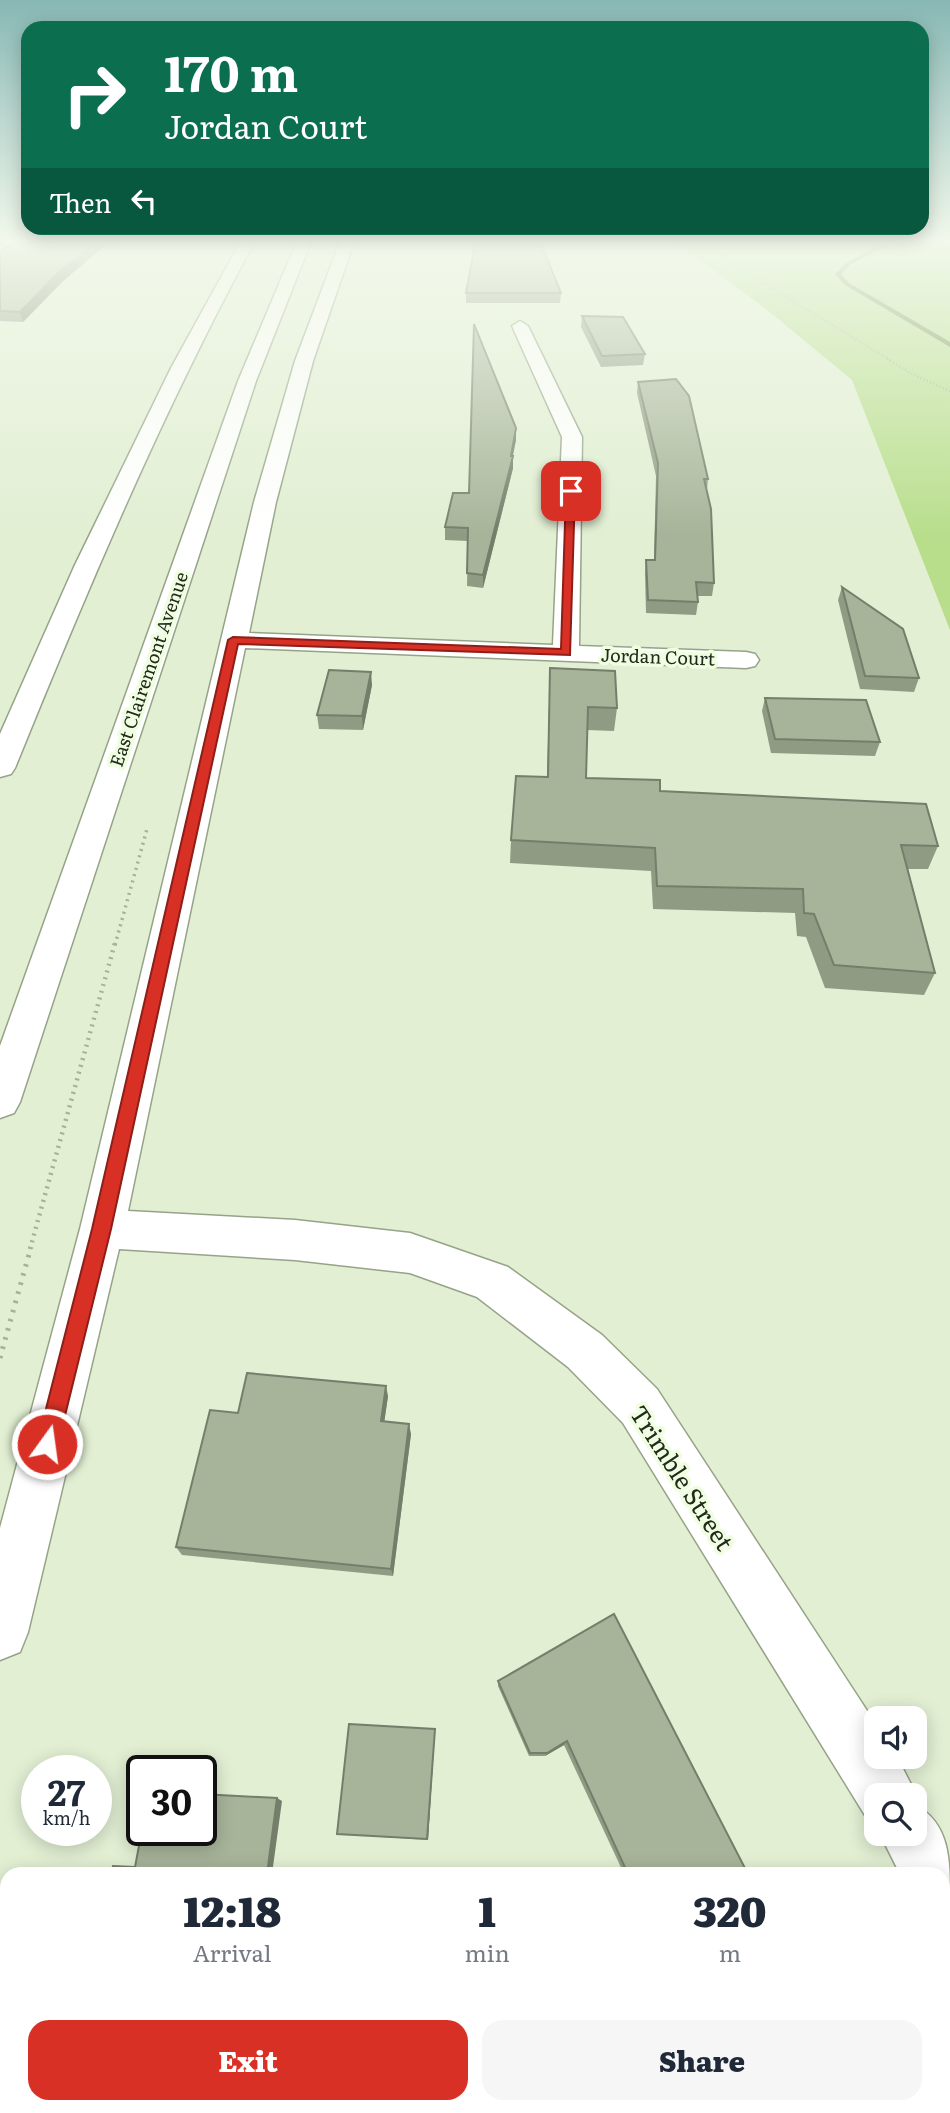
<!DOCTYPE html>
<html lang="en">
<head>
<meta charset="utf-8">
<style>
	:root { --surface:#fff; --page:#f6f6f7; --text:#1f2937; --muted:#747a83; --accent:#d93025 }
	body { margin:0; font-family:Literata,serif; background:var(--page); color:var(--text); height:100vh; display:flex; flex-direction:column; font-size:26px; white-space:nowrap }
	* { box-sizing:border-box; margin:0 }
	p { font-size:23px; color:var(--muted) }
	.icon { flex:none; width:38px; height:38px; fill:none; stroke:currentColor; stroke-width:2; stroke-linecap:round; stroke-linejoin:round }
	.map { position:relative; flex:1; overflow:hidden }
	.sheet { position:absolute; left:0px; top:1867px; width:950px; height:247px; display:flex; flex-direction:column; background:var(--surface); border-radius:21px 21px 0 0; box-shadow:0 4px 18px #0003 }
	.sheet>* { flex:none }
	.banner { position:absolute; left:21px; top:21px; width:908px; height:214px; border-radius:21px; box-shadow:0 4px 18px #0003; background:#0b6e4f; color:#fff; overflow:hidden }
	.controls { position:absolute; left:864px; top:1706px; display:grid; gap:14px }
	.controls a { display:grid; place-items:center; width:63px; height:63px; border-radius:14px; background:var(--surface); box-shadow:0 4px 18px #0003; font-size:35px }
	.speed { position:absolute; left:21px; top:1755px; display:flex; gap:14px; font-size:35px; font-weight:700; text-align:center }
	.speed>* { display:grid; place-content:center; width:91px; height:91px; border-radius:50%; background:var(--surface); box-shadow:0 4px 18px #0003; line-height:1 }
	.speed small { font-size:18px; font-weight:400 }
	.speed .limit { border:4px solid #111; border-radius:10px; background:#fff; color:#111 }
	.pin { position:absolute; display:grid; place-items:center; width:60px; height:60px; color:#fff; margin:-30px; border-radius:14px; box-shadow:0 4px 10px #0006 }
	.me { position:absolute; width:77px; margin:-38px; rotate:14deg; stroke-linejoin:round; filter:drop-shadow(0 0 5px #0008) }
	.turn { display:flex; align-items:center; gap:24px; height:147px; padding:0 28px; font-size:32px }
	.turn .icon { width:91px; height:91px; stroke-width:2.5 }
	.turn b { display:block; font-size:49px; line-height:60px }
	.then { display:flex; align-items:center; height:66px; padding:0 28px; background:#0003; gap:14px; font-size:26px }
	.eta { display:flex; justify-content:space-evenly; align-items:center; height:119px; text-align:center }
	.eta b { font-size:42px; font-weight:800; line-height:49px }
	.primary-button { display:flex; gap:14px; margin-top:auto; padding:14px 28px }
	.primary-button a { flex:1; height:80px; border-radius:21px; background:var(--accent); color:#fff; font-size:28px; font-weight:800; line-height:80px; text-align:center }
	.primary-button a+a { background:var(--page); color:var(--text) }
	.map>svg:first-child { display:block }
</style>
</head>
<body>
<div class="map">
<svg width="950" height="2113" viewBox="0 0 950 2113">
	<rect width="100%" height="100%" fill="#e2efd3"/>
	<polygon fill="#b8de8c" points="671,239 937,239 950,246 950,630 852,380 766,309"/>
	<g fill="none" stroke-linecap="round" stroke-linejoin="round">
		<polygon fill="#749150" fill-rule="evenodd" points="883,239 887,239 888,244 850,265 841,274 849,283 950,342 950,347 845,285 835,274 846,263 883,243"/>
		<defs>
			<g id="street">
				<polygon points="341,239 355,239 313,361 276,502 249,633 553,645 562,437 512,326 520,321 528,326 582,437 579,646 746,652 755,654 759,660 755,666 746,668 245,648 128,1211 295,1220 410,1233 508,1267 602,1335 657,1389 877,1726 877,1757 897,1757 917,1796 915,1801 915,1796 877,1796 877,1822 866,1817 623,1423 568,1367 477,1297 410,1273 295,1260 119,1249 28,1632 20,1652 0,1660 0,1528 80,1229 254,502 295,361"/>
				<path d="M915 1805C950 1823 950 1860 950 1900L943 1903V1874H900L880 1834H915Z"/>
			</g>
			<g id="primary">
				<path d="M242 239H256C163 410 88 588 15 768L11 774 0 777V734L74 567 171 368Z"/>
				<polygon points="298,239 312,239 256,381 20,1102 14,1113 0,1118 0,1046 238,381"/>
			</g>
		</defs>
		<use href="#street" stroke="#96a388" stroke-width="3"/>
		<use href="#primary" stroke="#96a388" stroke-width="3"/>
		<polyline stroke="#a6b09a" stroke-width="2" stroke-dasharray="1 2" stroke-linecap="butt" points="699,239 749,274 890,360"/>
		<polyline stroke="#a6b09a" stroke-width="2.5" stroke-dasharray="1 2.5" stroke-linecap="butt" points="887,359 914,375 950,391"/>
		<polyline stroke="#a6b09a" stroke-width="3.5" stroke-dasharray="2 4.5" stroke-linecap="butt" points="115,945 147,829"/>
		<polyline stroke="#a6b09a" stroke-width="4.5" stroke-dasharray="2 5" stroke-linecap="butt" points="30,1249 115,943"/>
		<polyline stroke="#a6b09a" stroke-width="5" stroke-dasharray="2.5 7" stroke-linecap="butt" points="0,1358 31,1247"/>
		<use href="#street" fill="#fff" fill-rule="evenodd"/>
		<use href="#primary" fill="#fff" fill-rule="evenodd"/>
	</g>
	<g fill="#909b84">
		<polygon points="19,239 120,239 115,243 108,243 63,281 23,322 0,321 0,252"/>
		<polygon points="466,293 561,293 560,303 466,303"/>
		<polygon points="582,316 645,354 643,365 601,367 581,327"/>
		<polygon points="638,382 708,479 707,490 714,583 712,596 697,596 698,602 696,615 646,613 645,573 646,560 654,560 656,476 637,393"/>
		<polygon points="516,428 516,440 513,456 513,468 483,588 467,586 468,541 445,540 445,527"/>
		<polygon points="842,587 919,678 914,692 860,689 838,600"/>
		<polygon points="550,668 617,708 614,731 587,730 586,778 660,791 938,846 928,869 908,869 935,973 924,995 825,988 806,937 797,936 795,913 653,909 651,871 510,863 511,840 547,777"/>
		<polygon points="372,685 363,730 319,729 317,715"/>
		<polygon points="765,698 880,742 875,756 771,753 762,711"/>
		<polygon points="388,1396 384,1422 411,1434 393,1576 182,1555 176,1547 238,1413"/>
		<polygon points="498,1681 748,1874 624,1874 564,1745 545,1756 529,1756 498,1686"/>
		<polygon points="435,1731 428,1840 337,1834"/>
		<polygon points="609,2107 826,2107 841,2108 849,2113 609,2113"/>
	</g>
	<g fill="#757e6b">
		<polygon points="0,239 9,239 0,246"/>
		<polygon points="100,239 107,239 108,243 63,281 23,322 20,312 60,271"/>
		<polygon points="516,428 516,440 511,462 513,456 513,468 483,588 483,575"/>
		<polygon points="371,672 372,685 363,730 362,716"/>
		<polygon points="386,1386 388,1396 383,1431 381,1421"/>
		<polygon points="409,1424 411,1434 393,1576 391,1569"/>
		<polygon points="435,1729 435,1731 428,1840 427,1839"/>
		<polygon points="567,1741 564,1745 545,1756 547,1753"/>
		<polygon points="277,1798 282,1801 272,1874 267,1874"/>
	</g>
	<g fill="#a7b499" stroke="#757e6b" stroke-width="2">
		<polygon points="19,239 100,239 60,271 20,312 0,311 0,252"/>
		<polygon points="476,239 539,239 561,293 466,293"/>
		<polygon points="582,316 623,317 645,354 602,356"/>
		<polygon points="474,324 516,428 511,456 513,456 483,575 467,573 468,528 445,527 453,493 469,493"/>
		<polygon points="676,379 689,396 708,479 704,479 711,509 714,583 696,582 698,602 648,600 646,560 655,560 658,463 638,382"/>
		<polygon points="842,587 903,629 919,678 865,676"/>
		<polygon points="550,668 615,671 617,708 588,707 586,778 660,780 660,791 926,804 938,846 901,845 935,973 834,965 814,914 804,913 803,889 657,886 655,848 511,840 516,776 548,777"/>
		<polygon points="329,670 371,672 362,716 317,715"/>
		<polygon points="765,698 866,700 880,742 775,739"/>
		<polygon points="247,1373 386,1386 381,1421 409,1424 391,1569 176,1547 210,1410 238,1413"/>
		<polygon points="614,1614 748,1874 628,1874 567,1741 547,1753 530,1753 498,1681"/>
		<polygon points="349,1724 435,1729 427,1839 337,1834"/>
		<polygon points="201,1794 277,1798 267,1874 111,1874 113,1866 135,1867 142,1830 201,1830"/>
		<polygon points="613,2107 826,2107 827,2113 613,2113"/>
	</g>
	<linearGradient id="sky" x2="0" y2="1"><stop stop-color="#87b8b4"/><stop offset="0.45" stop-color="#f2f8eb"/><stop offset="1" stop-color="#f2f8eb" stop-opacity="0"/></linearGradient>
	<rect width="950" height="535" fill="url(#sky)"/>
	<polygon fill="#d93025" stroke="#8d1f18" stroke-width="2" points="571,488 575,491 570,655 238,644 111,1229 58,1444 55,1451 47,1454 40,1451 37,1444 92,1229 228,640 233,637 561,649 566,491"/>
	<g text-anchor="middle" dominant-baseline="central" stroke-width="7" stroke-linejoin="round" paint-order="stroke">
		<g font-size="18" fill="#24291e" stroke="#effde0">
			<text transform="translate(658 656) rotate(2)">Jordan Court</text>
			<text transform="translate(148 669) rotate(-71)">East Clairemont Avenue</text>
		</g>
		<g font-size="24" fill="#24291e" stroke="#effde0">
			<text transform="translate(683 1477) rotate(57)">Trimble Street</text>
		</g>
	</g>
</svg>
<div class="controls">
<a><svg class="icon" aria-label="sound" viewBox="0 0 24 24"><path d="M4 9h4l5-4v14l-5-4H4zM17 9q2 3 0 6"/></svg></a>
<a><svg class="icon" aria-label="search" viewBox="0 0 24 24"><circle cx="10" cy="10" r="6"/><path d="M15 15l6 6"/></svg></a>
</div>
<div class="speed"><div>27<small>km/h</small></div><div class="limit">30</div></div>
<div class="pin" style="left:571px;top:491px;background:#d93025"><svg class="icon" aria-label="arrive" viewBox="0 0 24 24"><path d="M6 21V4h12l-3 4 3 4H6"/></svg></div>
<svg class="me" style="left:47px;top:1444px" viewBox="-20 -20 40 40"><circle r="17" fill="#d93025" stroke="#fff" stroke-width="3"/><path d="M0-11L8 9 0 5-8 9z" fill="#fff"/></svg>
<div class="banner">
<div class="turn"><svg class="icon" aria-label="right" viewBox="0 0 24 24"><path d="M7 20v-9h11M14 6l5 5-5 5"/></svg><div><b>170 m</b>Jordan Court</div></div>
<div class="then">Then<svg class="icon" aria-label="left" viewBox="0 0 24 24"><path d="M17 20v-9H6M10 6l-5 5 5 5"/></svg></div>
</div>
<section class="sheet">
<div class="eta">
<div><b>12:18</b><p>Arrival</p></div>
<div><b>1</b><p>min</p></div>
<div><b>320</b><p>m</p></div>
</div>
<div class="primary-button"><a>Exit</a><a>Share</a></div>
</section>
</div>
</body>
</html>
